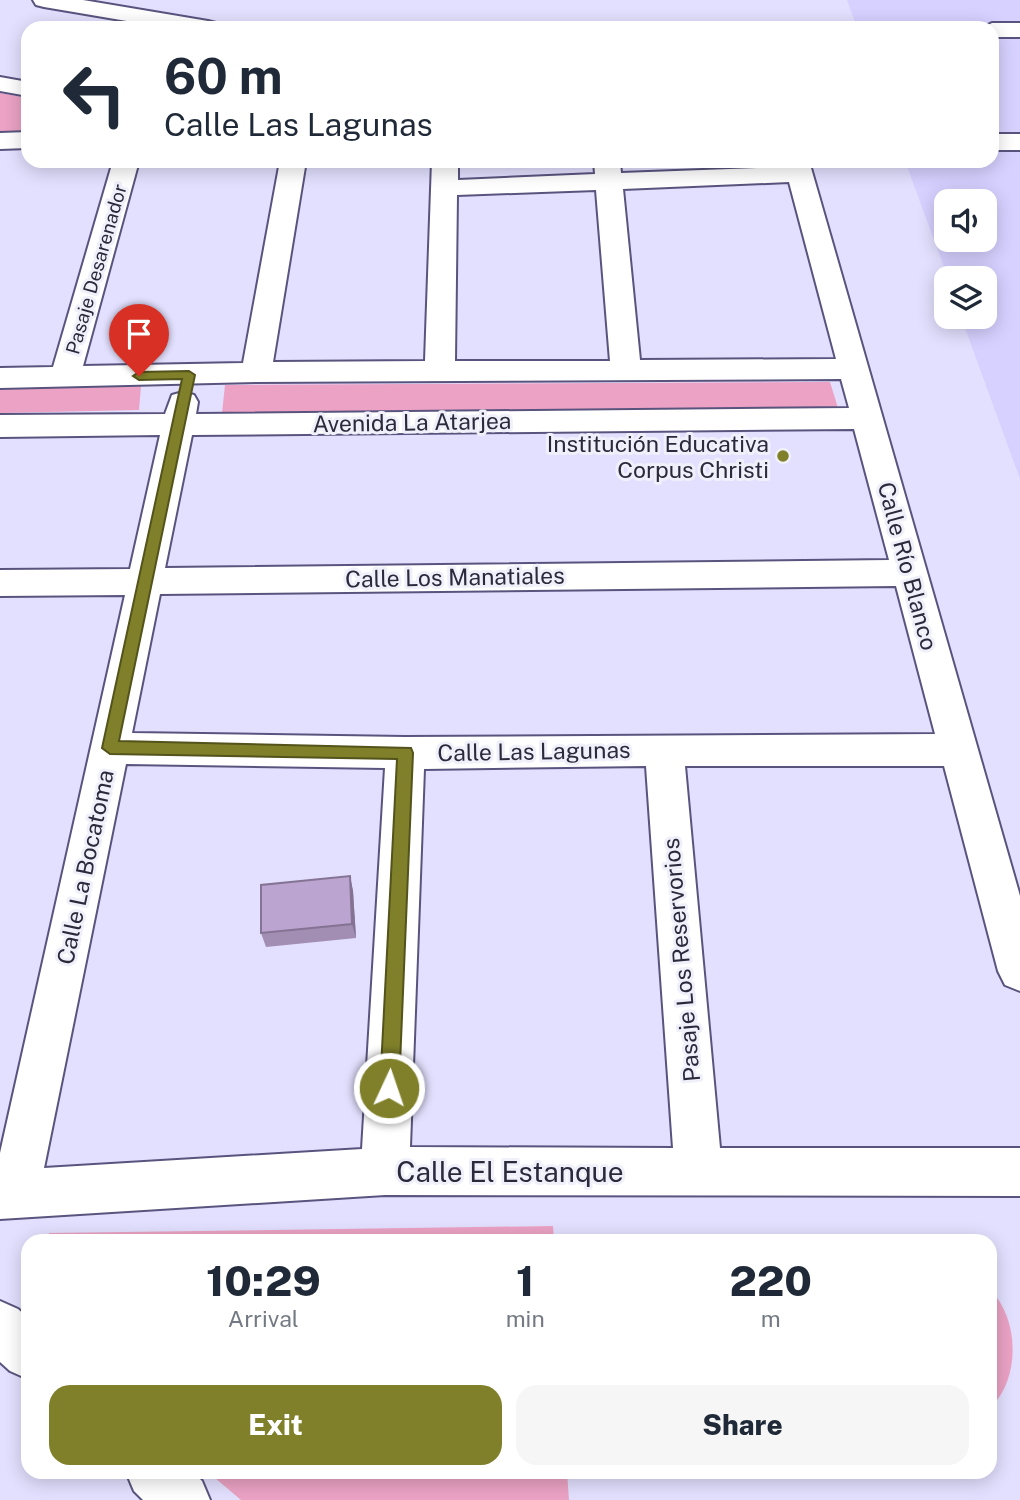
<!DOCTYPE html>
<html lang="en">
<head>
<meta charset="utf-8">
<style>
	:root { --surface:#fff; --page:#f6f6f7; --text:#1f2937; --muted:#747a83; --accent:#7f8029 }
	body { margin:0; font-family:"Public Sans",sans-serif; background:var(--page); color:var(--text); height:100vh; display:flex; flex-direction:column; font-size:26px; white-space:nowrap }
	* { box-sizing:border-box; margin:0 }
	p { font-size:23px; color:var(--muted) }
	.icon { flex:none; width:38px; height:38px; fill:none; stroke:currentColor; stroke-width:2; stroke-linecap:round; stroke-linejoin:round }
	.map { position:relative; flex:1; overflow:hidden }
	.side { position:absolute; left:21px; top:1234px; width:976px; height:245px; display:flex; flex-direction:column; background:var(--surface); border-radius:21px; box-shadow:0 4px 18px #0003 }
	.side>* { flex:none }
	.top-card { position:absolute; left:21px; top:21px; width:978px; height:147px; border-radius:21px; box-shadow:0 4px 18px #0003; background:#fff; color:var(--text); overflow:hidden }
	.controls { position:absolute; left:934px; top:189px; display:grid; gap:14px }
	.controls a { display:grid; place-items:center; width:63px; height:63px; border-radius:14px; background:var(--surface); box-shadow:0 4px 18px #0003; font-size:35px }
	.pin { position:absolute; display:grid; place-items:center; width:60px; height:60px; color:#fff; margin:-72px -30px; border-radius:50% 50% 50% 0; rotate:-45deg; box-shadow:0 0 7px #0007 }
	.pin .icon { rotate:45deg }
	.me { position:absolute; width:77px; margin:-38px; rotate:3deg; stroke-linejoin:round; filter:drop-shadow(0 0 5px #0008) }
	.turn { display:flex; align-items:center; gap:24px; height:147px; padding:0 28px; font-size:32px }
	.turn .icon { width:91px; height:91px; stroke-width:2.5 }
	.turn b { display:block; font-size:49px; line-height:60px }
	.eta { display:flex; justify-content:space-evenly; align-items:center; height:119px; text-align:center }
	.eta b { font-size:42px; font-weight:800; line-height:49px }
	.primary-button { display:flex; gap:14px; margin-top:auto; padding:14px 28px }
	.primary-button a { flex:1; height:80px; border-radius:21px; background:var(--accent); color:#fff; font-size:28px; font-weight:800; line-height:80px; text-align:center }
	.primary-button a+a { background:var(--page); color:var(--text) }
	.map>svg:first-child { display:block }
</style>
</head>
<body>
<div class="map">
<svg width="1020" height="1500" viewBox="0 0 1020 1500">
	<rect width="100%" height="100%" fill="#e2e0fe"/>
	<path fill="#d6d1ff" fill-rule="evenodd" d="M847 0H1020V479L961 317H985V278H948L905 161H992V28H857ZM947 201H985V240H947Z"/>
	<g fill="#eba2c4">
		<polygon points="0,93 28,98 28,135 0,135"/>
		<polygon points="830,382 838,408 222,413 225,385"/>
		<polygon points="141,386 139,410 0,413 0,389"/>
		<polygon points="553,1226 554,1241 48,1241 49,1233"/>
		<path d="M990 1289C1020 1320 1020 1379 991 1407Z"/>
		<polygon points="208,1472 567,1472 569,1500 241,1500"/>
	</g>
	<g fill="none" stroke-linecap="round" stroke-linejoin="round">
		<defs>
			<g id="minor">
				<polygon points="33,0 83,0 208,21 216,23 219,28 168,28 44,7 36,5"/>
				<polygon points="992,23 1020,23 1020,37 992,37 992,28 982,28"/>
				<polygon points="0,77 28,82 28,96 0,91"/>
				<polygon points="28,132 28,148 0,149 0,133"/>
				<rect x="992" y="134" width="28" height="16"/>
				<path d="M113 161H139L83 366 243 363 280 161H306L273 362 425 361 432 161H458V180L595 174 594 161H620L621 173 785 167 783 161H809L1020 896V991L1005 985 998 971 944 766H685L720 1148H1020V1196L385 1195 0 1219V1153L125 595 0 596V570L130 569 160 435 0 437V415L165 414 172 395 183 392 194 395 198 402 196 414 849 408 841 379 256 382 0 388V368L53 367ZM789 182 836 359 640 360 623 189ZM596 190 610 361H455L457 195ZM854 429 889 560 165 568 192 435ZM896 586 935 734 405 737 132 733 160 594ZM126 764 385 768 362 1149 44 1168ZM646 766 673 1148 410 1147 424 769Z"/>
				<polygon points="0,1301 18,1309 28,1318 28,1379 10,1371 0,1362"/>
				<polygon points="126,1472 193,1472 202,1481 210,1500 143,1500 134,1491"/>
			</g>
		</defs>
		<use href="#minor" stroke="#59547e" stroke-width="4"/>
		<use href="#minor" fill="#fff" fill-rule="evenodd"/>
	</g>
	<polygon fill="#a28db3" points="350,876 353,891 356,938 266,947 261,933"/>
	<polygon fill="#847392" points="350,876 353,891 356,938 352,924"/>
	<polygon fill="#bca4d0" stroke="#847392" stroke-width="2" points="350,876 352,924 261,933 261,885"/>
	<polygon fill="#7f8029" stroke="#53531b" stroke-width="2" points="189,371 195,375 119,741 411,748 413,753 399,1088 396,1094 389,1097 382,1094 380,1088 397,759 110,754 102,748 182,379 139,380 133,376 139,372"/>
	<circle fill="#7f8029" stroke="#f0f0fa" stroke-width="2.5" cx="783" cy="456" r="7"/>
	<g text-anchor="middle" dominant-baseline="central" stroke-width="6" stroke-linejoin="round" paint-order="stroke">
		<g font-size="19" fill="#2b293c" stroke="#f0f0fa">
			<text transform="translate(96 269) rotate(-74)">Pasaje Desarenador</text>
		</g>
		<g font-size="23" fill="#2b293c" stroke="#f0f0fa">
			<text transform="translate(412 422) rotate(-1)">Avenida La Atarjea</text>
			<text transform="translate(908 566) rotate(75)">Calle Río Blanco</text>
			<text transform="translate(455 577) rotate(-1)">Calle Los Manatiales</text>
			<text transform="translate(534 751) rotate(-1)">Calle Las Lagunas</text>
			<text transform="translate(85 867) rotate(-78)">Calle La Bocatoma</text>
			<text transform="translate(681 960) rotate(-95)">Pasaje Los Reservorios</text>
		</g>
		<g font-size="23" fill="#2b293c" stroke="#f0f0fa" text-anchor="end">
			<text x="769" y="443">Institución Educativa<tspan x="769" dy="26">Corpus Christi</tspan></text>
		</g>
		<g font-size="28" fill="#2b293c" stroke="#f0f0fa">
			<text x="510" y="1171">Calle El Estanque</text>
		</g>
	</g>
</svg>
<div class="controls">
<a><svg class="icon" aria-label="sound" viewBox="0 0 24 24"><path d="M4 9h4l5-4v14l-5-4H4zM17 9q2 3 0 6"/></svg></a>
<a><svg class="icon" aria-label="layers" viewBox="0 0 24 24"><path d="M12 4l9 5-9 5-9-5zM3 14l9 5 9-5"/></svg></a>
</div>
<div class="pin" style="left:139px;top:376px;background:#d93025"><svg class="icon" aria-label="arrive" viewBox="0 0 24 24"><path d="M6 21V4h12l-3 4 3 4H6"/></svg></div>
<svg class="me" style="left:389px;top:1088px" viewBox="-20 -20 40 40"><circle r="17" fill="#7f8029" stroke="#fff" stroke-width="3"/><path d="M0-11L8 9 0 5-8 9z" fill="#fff"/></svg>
<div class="top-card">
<div class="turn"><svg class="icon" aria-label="left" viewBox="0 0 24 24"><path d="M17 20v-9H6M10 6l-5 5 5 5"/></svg><div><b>60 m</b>Calle Las Lagunas</div></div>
</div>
<section class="side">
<div class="eta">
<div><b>10:29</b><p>Arrival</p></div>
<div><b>1</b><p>min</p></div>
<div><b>220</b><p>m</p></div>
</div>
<div class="primary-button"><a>Exit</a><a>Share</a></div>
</section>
</div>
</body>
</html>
